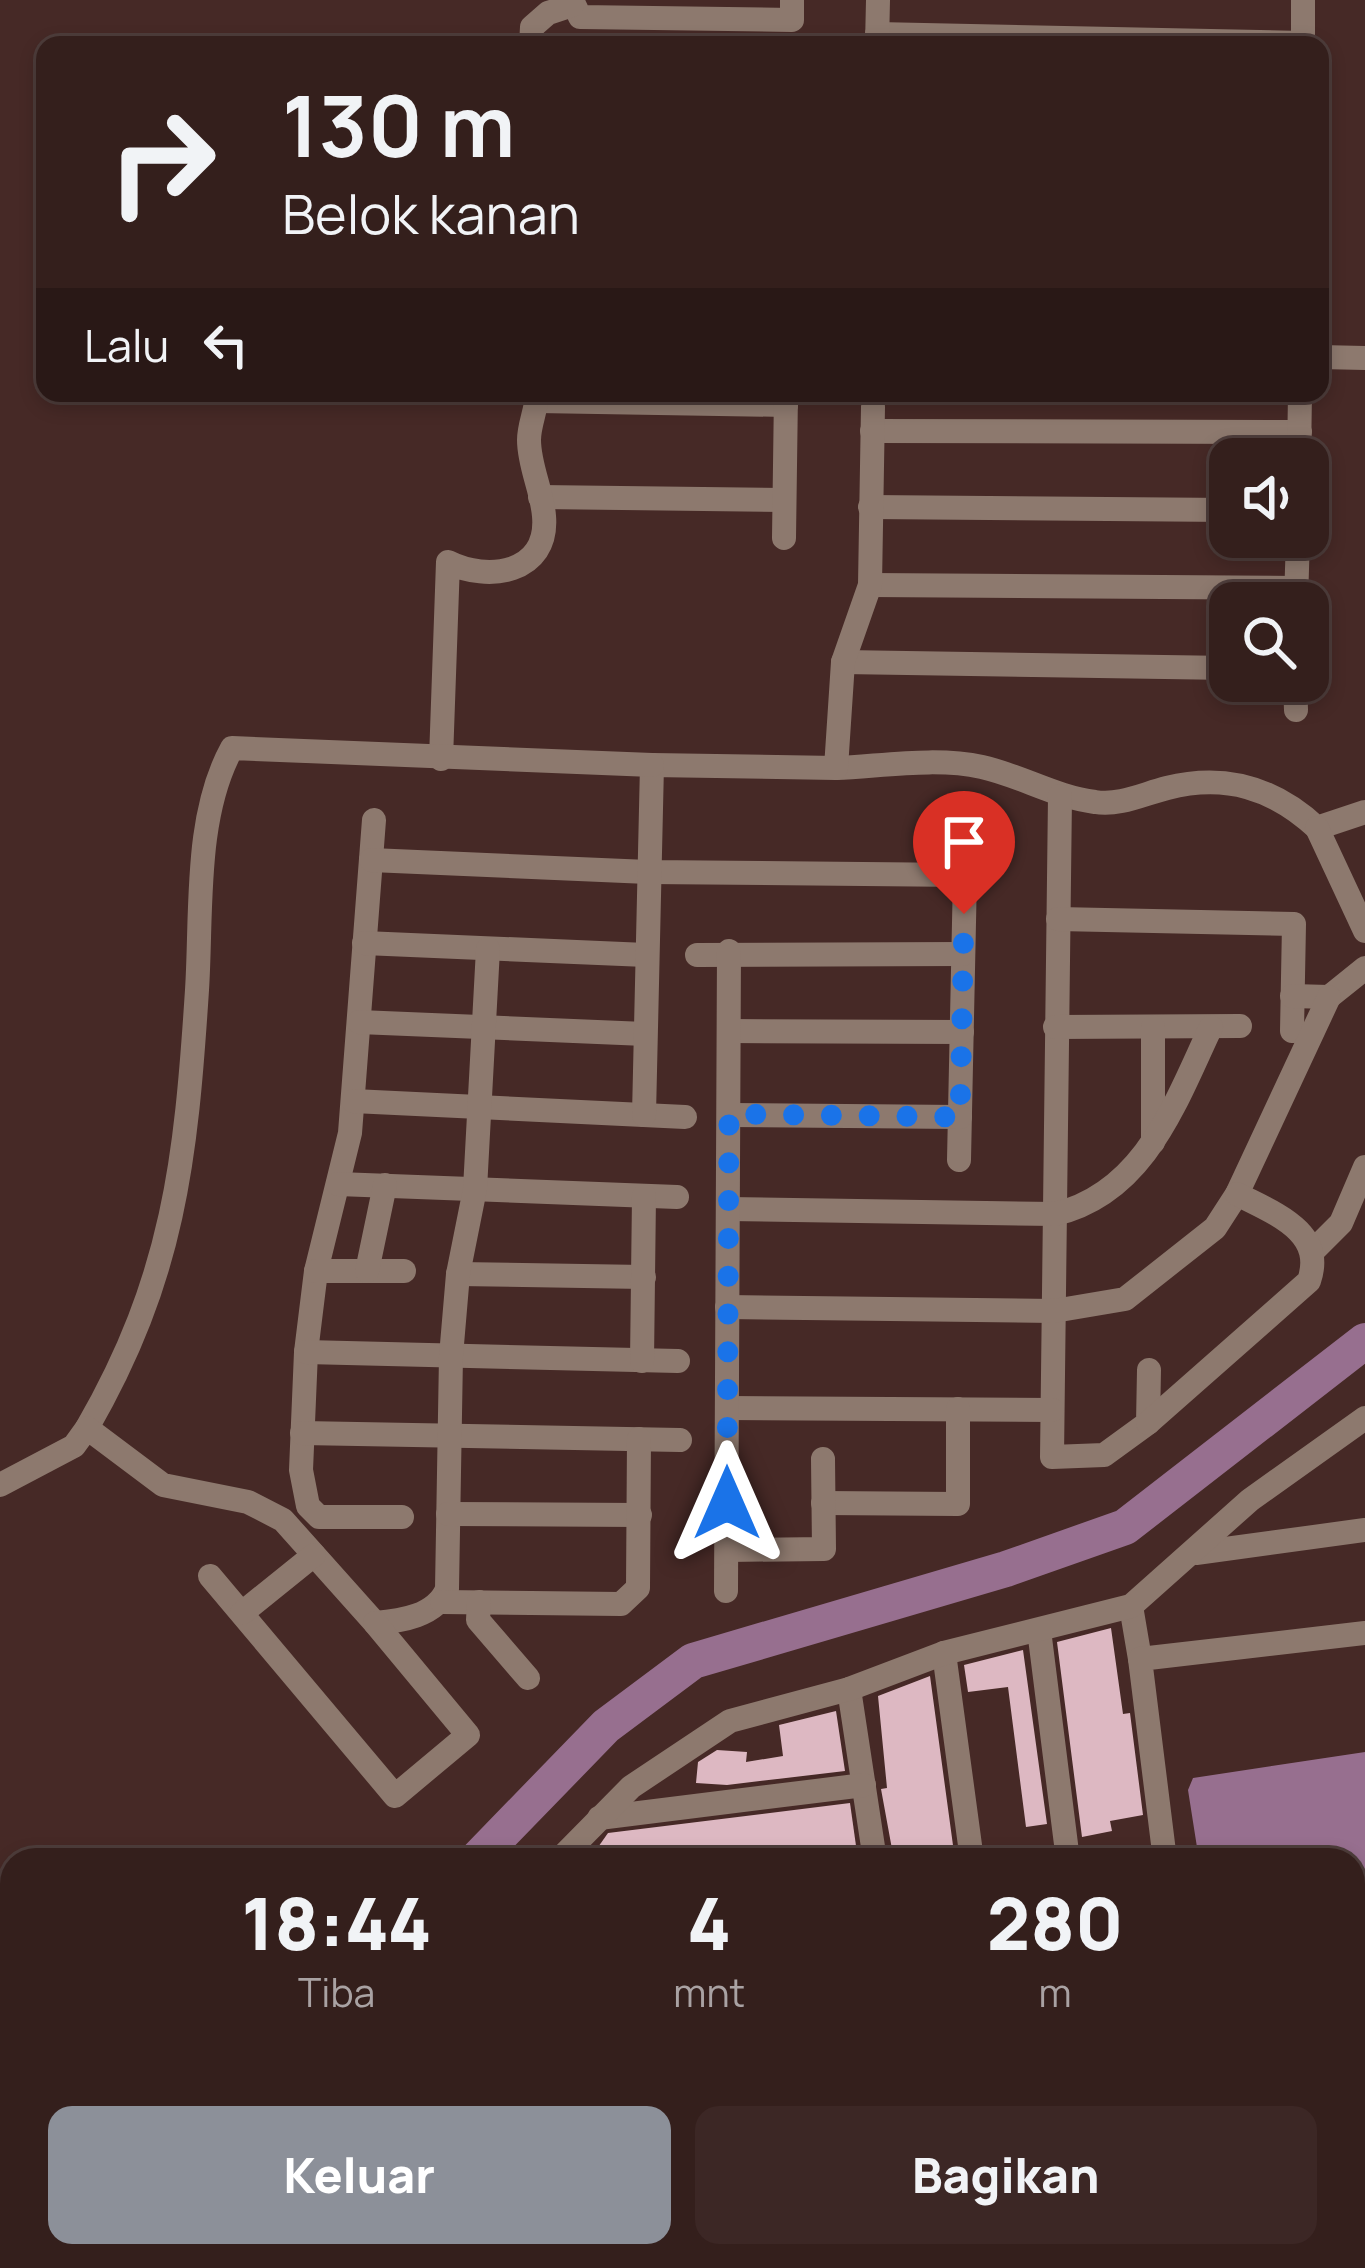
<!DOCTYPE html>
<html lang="id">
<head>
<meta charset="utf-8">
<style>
	:root { --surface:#341f1c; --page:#3c2725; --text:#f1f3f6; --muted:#a9a2a3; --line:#4e3d3b; --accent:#8c9099 }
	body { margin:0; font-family:Manrope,sans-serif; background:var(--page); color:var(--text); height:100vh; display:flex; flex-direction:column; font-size:45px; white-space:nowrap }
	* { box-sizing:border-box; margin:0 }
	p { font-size:39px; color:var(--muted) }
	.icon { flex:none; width:66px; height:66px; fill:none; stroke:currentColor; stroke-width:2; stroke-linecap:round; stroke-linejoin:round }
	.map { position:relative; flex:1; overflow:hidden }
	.drawer { position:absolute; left:0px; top:1848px; width:1365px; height:420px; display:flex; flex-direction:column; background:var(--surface); border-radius:36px 36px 0 0; box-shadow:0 6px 18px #0003,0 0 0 3px var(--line) }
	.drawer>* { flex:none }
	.guide { position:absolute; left:36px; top:36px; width:1293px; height:366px; border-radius:24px; box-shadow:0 6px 18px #0003,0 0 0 3px var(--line); background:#341f1c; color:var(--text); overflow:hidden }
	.controls { position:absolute; left:1209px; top:438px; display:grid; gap:24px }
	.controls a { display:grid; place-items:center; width:120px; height:120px; border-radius:24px; background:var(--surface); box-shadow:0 6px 18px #0003,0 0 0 3px var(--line); font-size:60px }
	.pin { position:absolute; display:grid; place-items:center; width:102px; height:102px; color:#fff; margin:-123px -51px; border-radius:50% 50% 50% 0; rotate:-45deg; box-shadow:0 0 12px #0007 }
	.pin .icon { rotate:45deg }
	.me { position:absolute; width:132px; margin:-66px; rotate:0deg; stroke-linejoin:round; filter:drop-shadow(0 0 9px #0008) }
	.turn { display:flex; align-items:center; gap:42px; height:252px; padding:0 48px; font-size:54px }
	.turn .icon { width:156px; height:156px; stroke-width:2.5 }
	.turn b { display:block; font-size:84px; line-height:102px }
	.then { display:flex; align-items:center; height:114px; padding:0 48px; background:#0003; gap:24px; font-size:45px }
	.eta { display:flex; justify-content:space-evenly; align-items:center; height:204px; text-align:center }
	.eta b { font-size:72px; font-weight:800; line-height:84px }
	.cta { display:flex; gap:24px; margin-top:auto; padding:24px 48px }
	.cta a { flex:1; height:138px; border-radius:24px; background:var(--accent); color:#fff; font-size:48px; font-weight:800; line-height:138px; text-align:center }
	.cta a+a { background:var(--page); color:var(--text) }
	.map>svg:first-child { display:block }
</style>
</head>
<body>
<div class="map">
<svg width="1365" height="2268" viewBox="0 0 1365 2268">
	<rect width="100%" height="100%" fill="#462926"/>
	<polygon fill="#976f8f" points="1365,1752 1365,1975 1353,1977 1353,1860 1199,1860 1188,1790 1193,1778"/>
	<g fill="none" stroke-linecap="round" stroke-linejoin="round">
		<g stroke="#976f8f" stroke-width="36">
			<polyline points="476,1860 606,1726 693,1661 1006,1569 1125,1527 1365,1341"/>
			<polyline points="221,2256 222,2268"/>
		</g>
	</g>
	<g fill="#ddb8c2">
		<polygon points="1111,1628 1123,1714 1130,1713 1143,1815 1110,1821 1112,1831 1082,1837 1057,1642"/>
		<polygon points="1023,1650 1047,1824 1026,1827 1008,1687 968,1692 964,1665"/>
		<polygon points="930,1676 955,1860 894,1860 881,1789 887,1788 878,1696"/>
		<polygon points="836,1711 845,1771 727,1785 696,1783 698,1762 717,1750 747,1752 746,1762 783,1756 779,1725"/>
		<polygon points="850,1803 858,1860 589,1860 608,1833"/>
	</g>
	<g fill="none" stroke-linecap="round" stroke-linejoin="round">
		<g stroke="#8d796e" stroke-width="24">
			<polyline points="572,0 580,17 792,20 792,0"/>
			<polyline points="877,34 1303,43"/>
			<polyline points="531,45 532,27 548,13 572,5"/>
			<polyline points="877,45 878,0"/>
			<polyline points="1303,45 1303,0"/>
			<polyline points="1320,357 1365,358"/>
			<polyline points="537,401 786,405"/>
			<polyline points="872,431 1300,432"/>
			<polyline points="1299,459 1300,393"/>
			<polyline points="540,497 784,500"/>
			<polyline points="870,507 1230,510"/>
			<polyline points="784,538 786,393"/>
			<polyline points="870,585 1297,588"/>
			<polyline points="1296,601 1298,537"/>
			<polyline points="843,662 1230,668"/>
			<polyline points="1295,681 1296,710"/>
			<path d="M441 759 448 562C487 582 549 574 544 516 542 490 529 466 529 440 529 424 537 409 537 393"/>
			<path d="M836 768C883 766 936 757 982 767 1022 776 1055 797 1095 802 1120 806 1143 794 1167 788 1226 773 1274 788 1317 828L1365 812"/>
			<polyline points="1060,796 1052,1457 1104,1455 1148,1423 1149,1370"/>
			<polyline points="374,820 350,1133 316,1271 306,1352 301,1470 308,1506 319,1517 402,1517"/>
			<polyline points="1317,828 1365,931"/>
			<polyline points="371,860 648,872 965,875 959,1160"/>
			<polyline points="1058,919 1294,924 1292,1031"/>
			<polyline points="364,943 646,955"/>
			<polyline points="697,955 963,954"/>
			<polyline points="1292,996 1329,997 1365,968"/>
			<polyline points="359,1022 645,1034"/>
			<polyline points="1055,1027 1240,1026"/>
			<polyline points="729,1031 962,1032"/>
			<polyline points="353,1101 685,1117"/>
			<polyline points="644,1115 652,765 836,768 843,662 870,585 873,407"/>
			<polyline points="729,1115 960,1117"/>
			<polyline points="1153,1142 1153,1027"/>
			<polyline points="338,1184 677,1197"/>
			<path d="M728 1209 1055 1214C1145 1193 1176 1101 1211 1027"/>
			<polyline points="1313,1251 1341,1223 1365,1167"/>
			<polyline points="316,1271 404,1271"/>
			<polyline points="367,1271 385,1185"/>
			<polyline points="458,1274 644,1277"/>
			<polyline points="727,1307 1054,1311 1125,1299 1215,1228 1237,1194 1329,997"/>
			<polyline points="306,1352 678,1361"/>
			<polyline points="642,1361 644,1196"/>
			<polyline points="727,1408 1052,1410"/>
			<path d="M1148 1423 1309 1281C1326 1231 1273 1213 1237 1194"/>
			<path d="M87 1428C174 1277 186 1160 197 990 202 912 194 817 232 748L652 765"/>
			<polyline points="302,1433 680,1440"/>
			<path d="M0 1485 74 1446 87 1428 163 1485 248 1502 283 1520 375 1623C401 1621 436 1616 447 1589L451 1356 458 1274 475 1189 488 949"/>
			<polyline points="823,1503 958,1504 958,1409"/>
			<polyline points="448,1514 640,1515"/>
			<polyline points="727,1550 824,1549 823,1459"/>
			<polyline points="1196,1553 1365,1530"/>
			<polyline points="210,1576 395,1796 468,1735 375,1623"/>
			<polyline points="726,1591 729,951"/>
			<polyline points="442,1602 621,1604 638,1588 639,1439"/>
			<polyline points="479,1602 478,1620 528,1678"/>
			<polyline points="1131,1606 1140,1659"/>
			<polyline points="242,1613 314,1555"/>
			<polyline points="1039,1630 1068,1860"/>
			<polyline points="944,1653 972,1860"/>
			<polyline points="849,1689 875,1860"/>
			<polyline points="599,1818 864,1785"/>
			<polyline points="559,1860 631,1787 730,1721 849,1689 944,1653 1131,1606 1250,1500 1365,1418"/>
			<polyline points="1165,1860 1140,1659 1365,1633"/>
			<polyline points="1353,2077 1365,2075"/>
			<polyline points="1353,2166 1365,2164"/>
			<polyline points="598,2256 600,2268"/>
			<polyline points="1113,2256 1115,2268"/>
			<polyline points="1213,2256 1215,2268"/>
			<polyline points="714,2268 811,2256"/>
			<polyline points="1282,2268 1365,2258"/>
		</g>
	</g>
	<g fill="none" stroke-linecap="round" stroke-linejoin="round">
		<polyline stroke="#1a73e8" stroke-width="21" stroke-dasharray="0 37.8" points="727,1503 729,1114 960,1117 964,914"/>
	</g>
</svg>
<div class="controls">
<a><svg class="icon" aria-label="sound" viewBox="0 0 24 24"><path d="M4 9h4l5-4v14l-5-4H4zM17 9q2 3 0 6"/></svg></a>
<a><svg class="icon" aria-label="search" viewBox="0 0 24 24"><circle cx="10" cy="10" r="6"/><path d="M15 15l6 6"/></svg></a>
</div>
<div class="pin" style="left:964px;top:914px;background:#d93025"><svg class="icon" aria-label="arrive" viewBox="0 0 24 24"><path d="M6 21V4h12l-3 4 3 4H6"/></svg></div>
<svg class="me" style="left:727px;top:1503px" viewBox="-20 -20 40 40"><path d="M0-17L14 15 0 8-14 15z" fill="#1a73e8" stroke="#fff" stroke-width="4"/></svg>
<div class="guide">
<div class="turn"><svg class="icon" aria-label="right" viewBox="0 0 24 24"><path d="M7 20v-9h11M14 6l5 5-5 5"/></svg><div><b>130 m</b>Belok kanan</div></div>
<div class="then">Lalu<svg class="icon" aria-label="left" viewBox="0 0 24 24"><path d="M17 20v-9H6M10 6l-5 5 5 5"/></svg></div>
</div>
<section class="drawer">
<div class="eta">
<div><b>18:44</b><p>Tiba</p></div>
<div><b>4</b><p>mnt</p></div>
<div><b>280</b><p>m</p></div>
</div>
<div class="cta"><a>Keluar</a><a>Bagikan</a></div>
</section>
</div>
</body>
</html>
